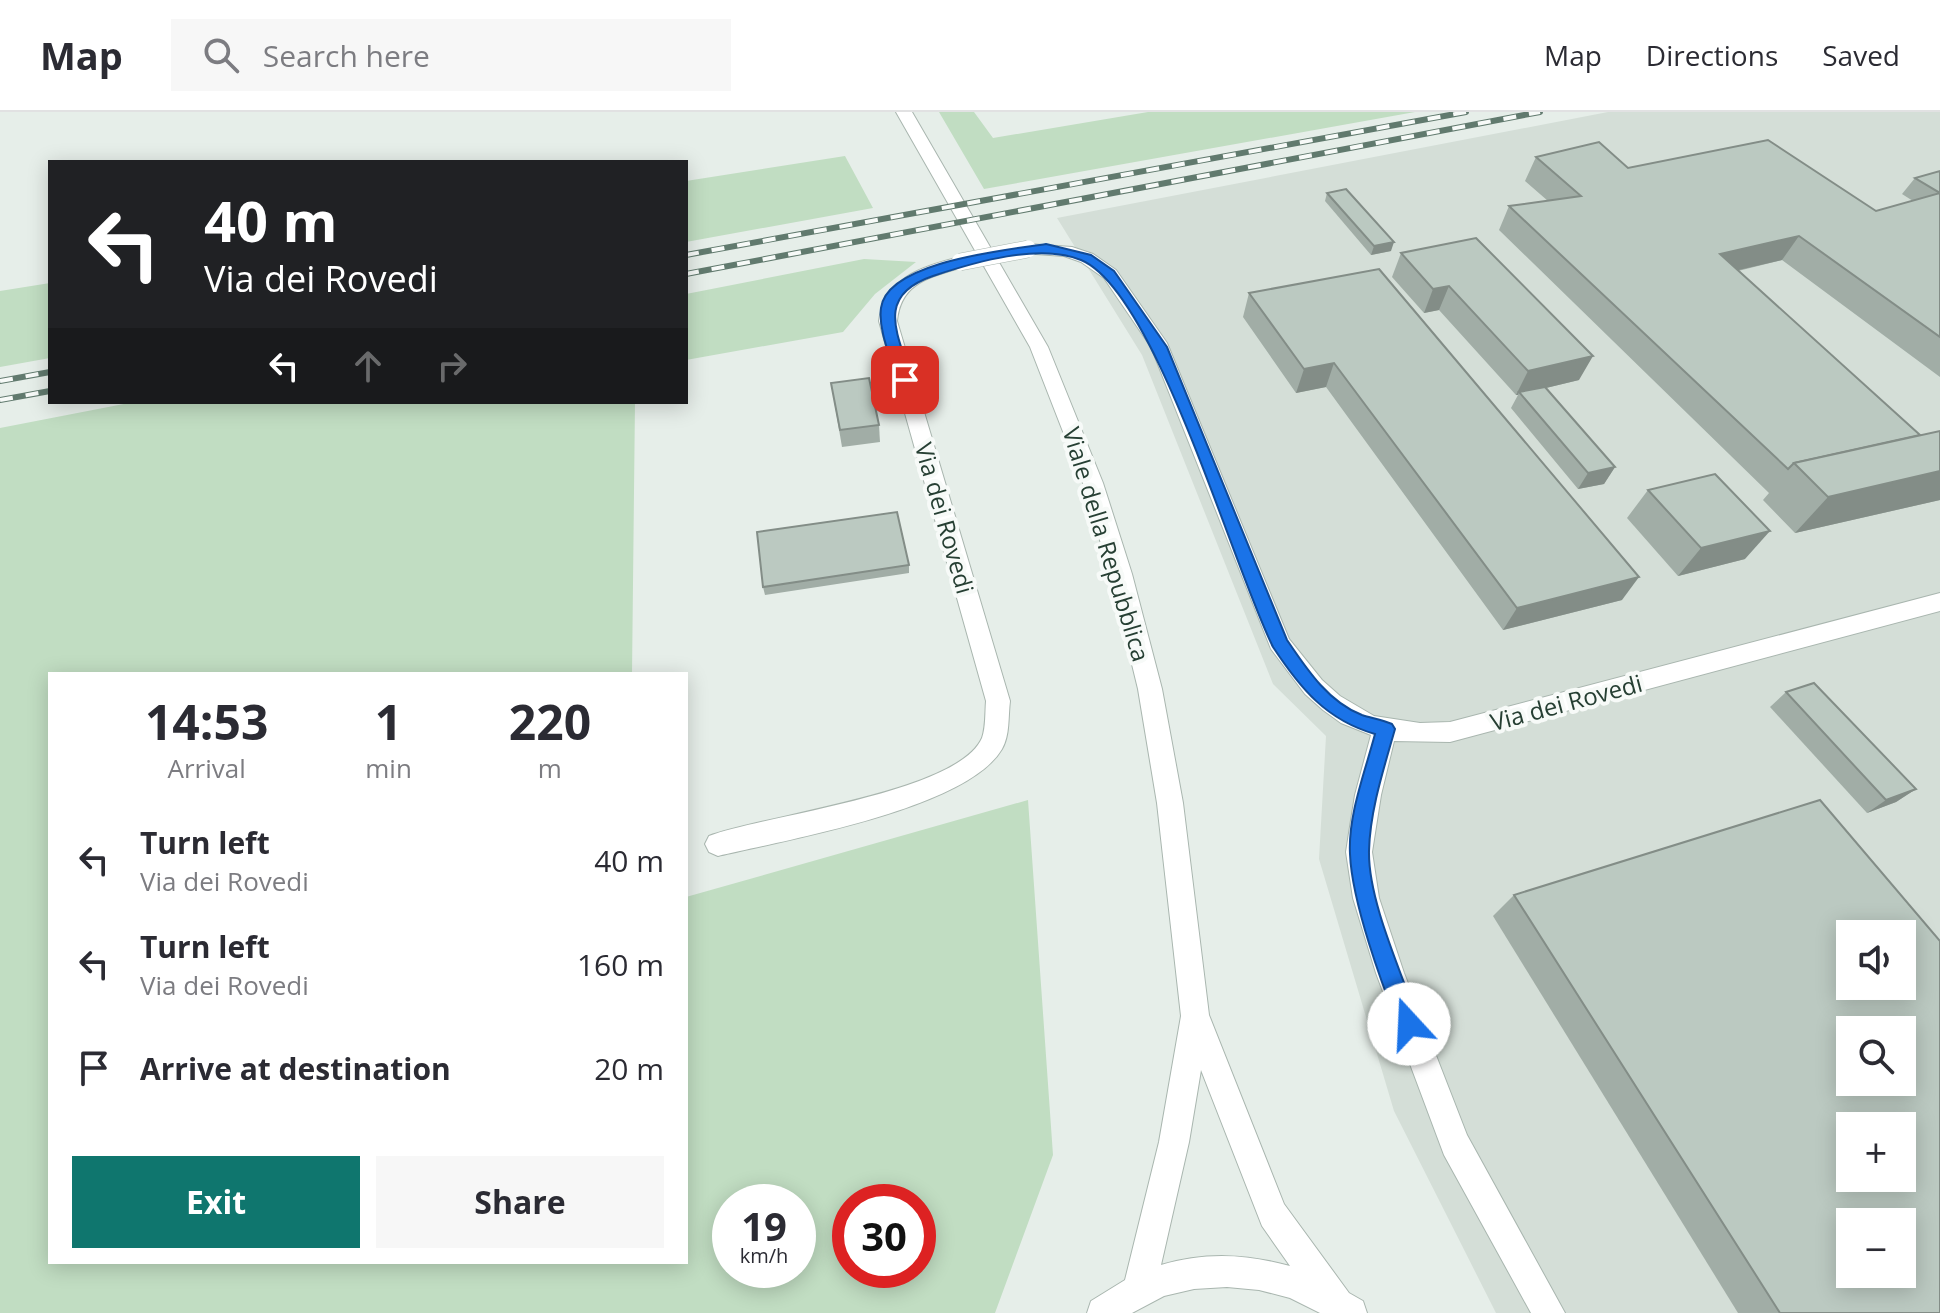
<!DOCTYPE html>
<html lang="en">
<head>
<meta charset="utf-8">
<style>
	:root { --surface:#fff; --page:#f7f7f7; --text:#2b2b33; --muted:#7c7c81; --line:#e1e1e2; --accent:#0f766e }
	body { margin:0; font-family:"Open Sans",sans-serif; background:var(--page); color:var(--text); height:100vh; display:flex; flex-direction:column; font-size:30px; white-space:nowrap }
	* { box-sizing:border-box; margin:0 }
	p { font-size:26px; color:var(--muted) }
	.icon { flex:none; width:44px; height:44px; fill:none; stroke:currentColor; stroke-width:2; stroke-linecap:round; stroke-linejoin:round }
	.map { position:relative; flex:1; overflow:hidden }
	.side { position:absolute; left:48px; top:560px; width:640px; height:592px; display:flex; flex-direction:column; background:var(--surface); border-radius:0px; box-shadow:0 4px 20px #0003 }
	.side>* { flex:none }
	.guide { position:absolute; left:48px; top:48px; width:640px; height:244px; border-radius:0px; box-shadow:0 4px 20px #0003; background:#202124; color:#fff; overflow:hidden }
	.buttons { position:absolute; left:1836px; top:808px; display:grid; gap:16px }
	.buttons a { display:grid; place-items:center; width:80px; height:80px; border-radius:0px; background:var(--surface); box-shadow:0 4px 20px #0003; font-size:40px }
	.speed { position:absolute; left:712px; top:1072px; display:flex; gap:16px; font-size:40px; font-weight:700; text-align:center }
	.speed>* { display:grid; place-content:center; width:104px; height:104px; border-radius:50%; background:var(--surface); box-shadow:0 4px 20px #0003; line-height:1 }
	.speed small { font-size:20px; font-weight:400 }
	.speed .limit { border:12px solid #d22; background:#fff; color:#111 }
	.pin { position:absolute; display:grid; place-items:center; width:68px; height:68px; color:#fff; margin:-34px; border-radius:16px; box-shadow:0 4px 12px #0006 }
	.me { position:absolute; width:88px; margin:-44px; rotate:340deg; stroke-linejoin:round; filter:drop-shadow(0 0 6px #0008) }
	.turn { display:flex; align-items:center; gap:28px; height:168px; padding:0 24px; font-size:36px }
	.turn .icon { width:104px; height:104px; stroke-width:2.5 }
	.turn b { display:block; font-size:56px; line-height:68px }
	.lanes { display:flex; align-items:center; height:76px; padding:0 24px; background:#0003; justify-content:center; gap:40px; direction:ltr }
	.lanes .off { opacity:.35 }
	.eta { display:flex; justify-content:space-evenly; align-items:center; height:136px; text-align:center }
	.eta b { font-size:48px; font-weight:700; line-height:56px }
	.cta { display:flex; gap:16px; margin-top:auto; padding:16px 24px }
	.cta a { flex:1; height:92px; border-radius:0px; background:var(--accent); color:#fff; font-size:32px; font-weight:700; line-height:92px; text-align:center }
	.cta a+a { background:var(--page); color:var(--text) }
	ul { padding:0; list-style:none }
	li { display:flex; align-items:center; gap:24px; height:104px; padding:0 24px }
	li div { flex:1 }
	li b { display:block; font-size:30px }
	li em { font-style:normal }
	header { display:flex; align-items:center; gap:48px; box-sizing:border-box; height:112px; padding:0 40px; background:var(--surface); border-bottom:2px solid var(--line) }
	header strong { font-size:38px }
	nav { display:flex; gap:44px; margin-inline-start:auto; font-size:28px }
	.search { width:560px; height:72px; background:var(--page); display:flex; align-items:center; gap:20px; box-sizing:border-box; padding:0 28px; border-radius:0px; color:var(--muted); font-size:30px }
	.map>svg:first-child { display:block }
</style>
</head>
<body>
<header>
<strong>Map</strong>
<div class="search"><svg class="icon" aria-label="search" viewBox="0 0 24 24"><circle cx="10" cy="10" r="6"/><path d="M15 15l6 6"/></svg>Search here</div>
<nav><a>Map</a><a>Directions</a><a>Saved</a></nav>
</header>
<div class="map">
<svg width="1940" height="1201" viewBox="0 0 1940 1201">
	<rect width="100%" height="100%" fill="#e6eee9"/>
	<path fill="#d4ded7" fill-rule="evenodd" d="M1608 0H1940V1201H1496L1394 999 1319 747 1326 624 1273 572 1142 243 1057 106ZM1850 822H1902V874H1850ZM1850 918H1902V970H1850ZM1850 1014H1902V1066H1850ZM1850 1110H1902V1162H1850Z"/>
	<g fill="#c1ddc2" fill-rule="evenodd">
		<polygon points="939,0 974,0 993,26 1148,0 1415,0 984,77"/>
		<polygon points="845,44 873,96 686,130 686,69"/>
		<polygon points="864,147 916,150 875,182 843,220 686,248 686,182"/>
		<polygon points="50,171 50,246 0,255 0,179"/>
		<path d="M134 290H635L632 562H50V1150H686V785L1028 688 1053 1043 995 1201H0V316ZM798 1090V1158H730V1090ZM850 1090H918V1158H850Z"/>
	</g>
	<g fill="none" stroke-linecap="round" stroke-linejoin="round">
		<defs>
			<g id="minor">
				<path d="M896 0H912L1048 235 1103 371 1132 462 1162 577 1183 691 1209 903 1284 1092 1349 1181 1363 1189 1367 1201H1320L1290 1186 1259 1178 1227 1175 1194 1177 1164 1184 1132 1201H1087L1091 1189 1125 1168 1159 1030 1181 904 1157 691 1138 577 1110 462 1083 371 1030 235ZM1201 958 1262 1114 1290 1154C1246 1142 1205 1140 1161 1153L1189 1030Z"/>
				<polygon points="1028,132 1072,135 1093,142 1116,158 1167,231 1289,527 1322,568 1340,584 1374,604 1420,611 1450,610 1940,481 1940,499 1450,630 1394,629 1381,683 1372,740 1379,786 1404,861 1467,1023 1565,1201 1531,1201 1444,1043 1376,861 1353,786 1346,740 1355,683 1371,623 1341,611 1323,598 1305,582 1271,537 1151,235 1104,166 1081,150 1064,144 1022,141 1019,137"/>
				<path d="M960 145 966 146 969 150 966 154C933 165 901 168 897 209L1010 589C1008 605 1010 623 1002 637 967 697 785 728 718 744L709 740 705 732 709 724C765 703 958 681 982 626 986 615 985 600 986 589L879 209C884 166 923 154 960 145Z"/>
			</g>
		</defs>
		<use href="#minor" stroke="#a9b6af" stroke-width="2"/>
		<use href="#minor" fill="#fff" fill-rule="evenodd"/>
		<defs>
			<g id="rail">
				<polyline points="686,143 1466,0"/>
				<polyline points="686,162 1540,0"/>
				<polyline points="0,269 50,260"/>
				<polyline points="0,288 50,279"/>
			</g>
		</defs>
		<use href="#rail" stroke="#617a6e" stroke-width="6"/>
		<use href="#rail" stroke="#f7faf8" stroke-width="4" stroke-dasharray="13" stroke-linecap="butt"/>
		<defs>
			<polyline id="minor-bridge" points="960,150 1028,137"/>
		</defs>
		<use href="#minor-bridge" stroke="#a9b6af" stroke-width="18" stroke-linecap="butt"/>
		<use href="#minor-bridge" stroke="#fff" stroke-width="17"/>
	</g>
	<g fill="#a1ada6">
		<polygon points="1536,45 1628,56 1876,99 1913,89 1902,82 1915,66 1940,59 1940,265 1782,148 1738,159 1920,323 1940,319 1940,388 1795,421 1763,388 1769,381 1499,118 1509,94 1548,89 1525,69"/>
		<polygon points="1327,81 1391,139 1371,143 1325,89"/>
		<polygon points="1476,126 1579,268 1546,276 1615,355 1604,372 1578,377 1511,296 1518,283 1516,283 1439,198 1424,201 1392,165 1401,141"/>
		<polygon points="1249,181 1622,488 1503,518 1326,275 1296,281 1243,205"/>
		<polygon points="831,271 879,313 880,330 842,335"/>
		<polygon points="1648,378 1745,447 1678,464 1627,406"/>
		<polygon points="909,453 909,461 765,483 763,475"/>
		<polygon points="1786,580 1916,677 1896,690 1867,701 1770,595"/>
		<polygon points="1514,783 1940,1201 1738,1201 1493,804"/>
	</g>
	<g fill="#838d87">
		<polygon points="1799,124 1782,148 1704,166 1720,142"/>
		<polygon points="1394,130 1391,139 1371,143 1374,134"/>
		<polygon points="1449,174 1439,198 1424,201 1433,177"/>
		<polygon points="1593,244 1579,268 1521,282 1519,280 1518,283 1516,283 1528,259"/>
		<polygon points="1334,251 1326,275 1296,281 1304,257"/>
		<polygon points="1615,355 1604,372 1578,377 1588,361"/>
		<polygon points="1940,359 1940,388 1795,421 1828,385"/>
		<polygon points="1770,419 1745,447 1678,464 1701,436"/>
		<polygon points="1639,465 1622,488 1503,518 1517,496"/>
		<polygon points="1916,677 1896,690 1867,701 1886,688"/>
	</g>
	<g fill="#bbc9c1" stroke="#838d87" stroke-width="2" fill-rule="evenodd">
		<polygon points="1768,28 1876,99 1940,81 1940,225 1799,124 1720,142 1920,323 1794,351 1788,357 1509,94 1581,84 1536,45 1599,30 1628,56"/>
		<polygon points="1940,59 1940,81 1915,66"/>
		<polygon points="1346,77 1394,130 1374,134 1327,81"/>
		<polygon points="1476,126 1593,244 1528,259 1449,174 1433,177 1401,141"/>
		<polygon points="1379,157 1639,465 1517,496 1334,251 1304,257 1249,181"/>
		<polygon points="869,266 879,313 840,318 831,271"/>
		<polygon points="1545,275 1615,355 1588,361 1519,280"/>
		<polygon points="1940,319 1940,359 1828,385 1794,351"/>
		<polygon points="1715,362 1770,419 1701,436 1648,378"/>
		<polygon points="897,400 909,453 763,475 757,420"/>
		<polygon points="1814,571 1916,677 1886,688 1786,580"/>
		<path d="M1820 688 1940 829V1201H1780L1514 783ZM1850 822H1902V874H1850ZM1850 918H1902V970H1850ZM1850 1014H1902V1066H1850ZM1850 1110H1902V1162H1850Z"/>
	</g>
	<path fill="#1a73e8" stroke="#114b97" stroke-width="2" d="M1046 132 1091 143 1114 159 1167 235 1287 528C1306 556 1328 590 1362 603 1371 606 1382 608 1392 612L1395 617C1384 656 1370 698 1369 739 1368 790 1403 863 1419 912L1416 920 1409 923 1401 920C1382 873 1352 791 1350 742 1348 703 1365 660 1375 622 1326 608 1300 576 1273 535 1233 456 1156 179 1081 148 1039 131 975 150 933 164 874 184 898 222 912 268L905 273 897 268C891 246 878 218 881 196 887 149 1008 138 1046 132Z"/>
	<g text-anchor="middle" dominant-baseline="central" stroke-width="8" stroke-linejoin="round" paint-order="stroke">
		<g font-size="24" fill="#263f33" stroke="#f7faf8">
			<text transform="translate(945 406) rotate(74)">Via dei Rovedi</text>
			<text transform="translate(1107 432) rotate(73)">Viale della Repubblica</text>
			<text transform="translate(1566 590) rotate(-15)">Via dei Rovedi</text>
		</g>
	</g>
</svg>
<div class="buttons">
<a><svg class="icon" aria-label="sound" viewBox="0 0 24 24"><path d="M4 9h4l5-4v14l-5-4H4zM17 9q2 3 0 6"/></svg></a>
<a><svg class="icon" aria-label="search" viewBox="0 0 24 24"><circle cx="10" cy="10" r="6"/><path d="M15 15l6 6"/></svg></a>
<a>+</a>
<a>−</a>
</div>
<div class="speed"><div>19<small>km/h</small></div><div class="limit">30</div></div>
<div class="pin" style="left:905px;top:268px;background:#d93025"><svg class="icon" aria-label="arrive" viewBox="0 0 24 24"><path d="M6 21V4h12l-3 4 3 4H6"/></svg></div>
<svg class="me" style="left:1409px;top:912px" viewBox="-20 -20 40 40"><circle r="19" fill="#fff"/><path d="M0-13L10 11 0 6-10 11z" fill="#1a73e8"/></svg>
<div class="guide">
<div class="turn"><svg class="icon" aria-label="left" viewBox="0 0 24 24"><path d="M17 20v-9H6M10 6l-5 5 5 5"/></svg><div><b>40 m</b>Via dei Rovedi</div></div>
<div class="lanes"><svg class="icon" aria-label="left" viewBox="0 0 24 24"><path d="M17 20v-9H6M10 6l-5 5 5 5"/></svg><svg class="icon off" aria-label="ahead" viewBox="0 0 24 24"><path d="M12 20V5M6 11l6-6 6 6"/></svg><svg class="icon off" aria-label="right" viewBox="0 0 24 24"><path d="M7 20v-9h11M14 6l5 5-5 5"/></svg></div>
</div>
<section class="side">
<div class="eta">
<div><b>14:53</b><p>Arrival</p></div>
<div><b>1</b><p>min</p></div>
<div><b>220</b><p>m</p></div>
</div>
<ul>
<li><svg class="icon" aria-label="left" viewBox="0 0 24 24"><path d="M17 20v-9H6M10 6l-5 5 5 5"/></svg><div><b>Turn left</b><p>Via dei Rovedi</p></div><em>40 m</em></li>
<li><svg class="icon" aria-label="left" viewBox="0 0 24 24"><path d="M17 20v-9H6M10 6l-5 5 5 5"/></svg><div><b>Turn left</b><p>Via dei Rovedi</p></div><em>160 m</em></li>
<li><svg class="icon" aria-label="arrive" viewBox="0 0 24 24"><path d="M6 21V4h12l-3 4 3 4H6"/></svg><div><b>Arrive at destination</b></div><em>20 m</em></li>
</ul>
<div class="cta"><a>Exit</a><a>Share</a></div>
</section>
</div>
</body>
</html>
